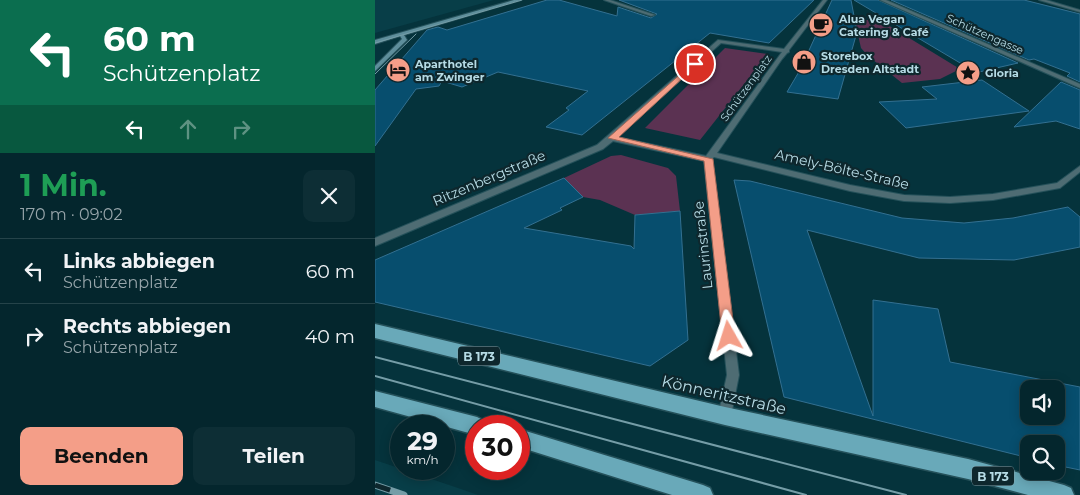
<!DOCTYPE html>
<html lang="de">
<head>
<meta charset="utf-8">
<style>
	:root { --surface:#04262d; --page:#0d2e35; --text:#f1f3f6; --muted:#97a5aa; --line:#254349; --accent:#f49e88 }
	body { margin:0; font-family:Montserrat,sans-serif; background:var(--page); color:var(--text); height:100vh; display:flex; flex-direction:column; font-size:19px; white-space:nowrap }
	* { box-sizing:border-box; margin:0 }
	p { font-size:16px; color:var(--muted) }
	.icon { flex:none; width:28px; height:28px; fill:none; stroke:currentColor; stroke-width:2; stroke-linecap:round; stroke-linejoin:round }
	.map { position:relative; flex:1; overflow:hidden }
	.sheet { display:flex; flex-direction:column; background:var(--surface); width:375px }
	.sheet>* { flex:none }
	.top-card { background:#0b6e4f; color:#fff; overflow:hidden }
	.controls { position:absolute; left:645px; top:380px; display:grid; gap:10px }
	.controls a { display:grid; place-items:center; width:45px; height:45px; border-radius:10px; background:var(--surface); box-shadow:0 2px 12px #0003,0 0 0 1px var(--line); font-size:25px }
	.speed { position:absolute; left:15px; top:415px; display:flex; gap:10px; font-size:25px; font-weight:700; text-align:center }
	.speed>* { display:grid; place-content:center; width:65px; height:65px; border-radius:50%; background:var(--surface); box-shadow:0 2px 12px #0003,0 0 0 1px var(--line); line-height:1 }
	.speed small { font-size:12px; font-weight:400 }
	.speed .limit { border:8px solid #d22; background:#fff; color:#111 }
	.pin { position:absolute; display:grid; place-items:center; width:42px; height:42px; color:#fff; margin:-21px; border:2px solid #fff; border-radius:50%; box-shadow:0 1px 5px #0007 }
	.me { position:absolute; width:55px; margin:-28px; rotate:354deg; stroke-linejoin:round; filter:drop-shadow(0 0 4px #0008) }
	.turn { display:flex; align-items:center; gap:18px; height:105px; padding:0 20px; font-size:22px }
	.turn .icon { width:65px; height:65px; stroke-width:2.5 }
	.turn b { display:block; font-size:35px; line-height:42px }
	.lanes { display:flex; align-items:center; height:48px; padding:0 20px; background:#0003; justify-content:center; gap:25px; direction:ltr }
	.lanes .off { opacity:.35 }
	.round { display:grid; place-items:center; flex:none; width:52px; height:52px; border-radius:10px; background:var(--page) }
	.overview { display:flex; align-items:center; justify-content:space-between; height:85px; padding:0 20px }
	h1 { font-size:30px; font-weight:700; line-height:38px; color:#1e9e55 }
	.button { display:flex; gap:10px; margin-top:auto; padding:10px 20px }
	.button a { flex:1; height:58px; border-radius:10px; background:var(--accent); color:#111; font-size:20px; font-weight:700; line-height:58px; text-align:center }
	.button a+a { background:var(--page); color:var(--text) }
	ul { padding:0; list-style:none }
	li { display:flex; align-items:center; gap:15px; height:65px; padding:0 20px; border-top:1px solid var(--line) }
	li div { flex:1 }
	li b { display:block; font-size:19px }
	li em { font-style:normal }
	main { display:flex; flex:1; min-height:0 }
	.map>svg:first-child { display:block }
</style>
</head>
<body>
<main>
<section class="sheet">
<div class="top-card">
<div class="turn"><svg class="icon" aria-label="left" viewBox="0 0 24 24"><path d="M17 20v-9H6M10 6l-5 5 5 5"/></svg><div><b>60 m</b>Schützenplatz</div></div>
<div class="lanes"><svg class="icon" aria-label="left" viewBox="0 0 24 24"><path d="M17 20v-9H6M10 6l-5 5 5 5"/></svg><svg class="icon off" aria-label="ahead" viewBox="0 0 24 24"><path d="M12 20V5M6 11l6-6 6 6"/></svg><svg class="icon off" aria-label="right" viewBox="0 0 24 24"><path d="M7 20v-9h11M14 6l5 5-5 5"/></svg></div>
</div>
<div class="overview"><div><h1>1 Min.</h1><p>170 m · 09:02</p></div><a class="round"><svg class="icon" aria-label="close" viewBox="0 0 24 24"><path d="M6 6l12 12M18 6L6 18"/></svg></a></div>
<ul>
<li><svg class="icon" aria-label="left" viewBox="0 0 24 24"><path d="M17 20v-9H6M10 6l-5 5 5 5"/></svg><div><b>Links abbiegen</b><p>Schützenplatz</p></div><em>60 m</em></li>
<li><svg class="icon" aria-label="right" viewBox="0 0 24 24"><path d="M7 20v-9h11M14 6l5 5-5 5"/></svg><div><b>Rechts abbiegen</b><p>Schützenplatz</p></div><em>40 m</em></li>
</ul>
<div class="button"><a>Beenden</a><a>Teilen</a></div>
</section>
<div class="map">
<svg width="705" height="495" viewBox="0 0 705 495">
	<rect width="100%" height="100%" fill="#05333c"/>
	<g fill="#083e48">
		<polygon points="0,0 119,0 0,33"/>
		<polygon points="0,460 83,488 103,495 0,495"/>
	</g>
	<g fill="#5b3252">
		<polygon points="503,19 585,69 565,79 527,83 493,56 486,48 483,35 466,22"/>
		<polygon points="350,48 393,54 325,140 270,128"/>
		<polygon points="246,155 293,168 301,176 305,211 260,215 225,200 208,197 189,178 236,156"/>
	</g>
	<g fill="#074e6e" stroke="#337091" fill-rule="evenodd">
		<polygon points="172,0 184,0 242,16 243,7 276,18 282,14 244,0 439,0 394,43 335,33 207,135 171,127 194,110 191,108 213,91 123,72 87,87 67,81 64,86 41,89 0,146 0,90 52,30 63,27 72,30"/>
		<polygon points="457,0 476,0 482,32 463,99 412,92 425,70"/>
		<polygon points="479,0 503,0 643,63 604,72 597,70"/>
		<polygon points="516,0 649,0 705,14 705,82 692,76 695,73 659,59 654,60"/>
		<polygon points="607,80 654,111 531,128 504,102 562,99 547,87"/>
		<polygon points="686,82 705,90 705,129 681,121 639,127"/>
		<polygon points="189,178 208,197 185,208 187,210 149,228 256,246 259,249 260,215 305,211 313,340 275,366 0,302 0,260"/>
		<path d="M359 180 375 181 527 218 589 223 638 218 693 207 705 217V247L639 260 544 258 432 230 498 416V300L563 309 575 362 705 387V470L681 465V444H654V458L409 397ZM654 389H681V416H654Z"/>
	</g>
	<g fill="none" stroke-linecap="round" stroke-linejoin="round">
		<defs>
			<g id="street">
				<polygon points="229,0 235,0 280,15 276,16"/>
				<path d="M448 0H452L414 50V52L412 53 407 59 342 153 475 185 529 195 575 197 618 194 682 183 705 166V172L685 188 618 200 575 203 529 201 475 191 339 157 337 159 364 375 355 421 350 423 345 421 343 416 352 375 329 161 238 141 228 149 0 246V238L222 145 343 40 409 49ZM346 43 407 52 331 156 242 137Z"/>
				<polygon points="505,0 511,0 705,84 705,88"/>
				<polygon points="664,0 671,0 705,10 705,12"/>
			</g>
			<polygon id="secondary" points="139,0 146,0 29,35 32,40 0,71 0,66 27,39 25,36 0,44 0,40"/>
			<g id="primary">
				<polygon points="0,324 350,407 593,459 689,485 696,488 699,495 653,495 593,479 350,425 0,338"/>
				<polygon points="0,391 102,417 108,420 111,426 101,426 101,435 0,407"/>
				<polygon points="144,429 328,485 335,488 338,495 297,495 144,447"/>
			</g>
		</defs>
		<use href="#street" stroke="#25515a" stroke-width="2"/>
		<use href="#secondary" stroke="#25515a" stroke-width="2"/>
		<use href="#primary" stroke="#25515a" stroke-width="3"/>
		<use href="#street" fill="#4e6c73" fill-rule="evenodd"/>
		<use href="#secondary" fill="#5e8e9b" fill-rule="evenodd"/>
		<use href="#primary" fill="#69a9b9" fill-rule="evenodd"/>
		<g stroke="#759da7" stroke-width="1">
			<polyline points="0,43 147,0"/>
			<polyline points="0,74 41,34"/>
		</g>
		<g stroke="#759da7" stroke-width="2">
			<polyline points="0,357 531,495"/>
			<polyline points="0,376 431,495"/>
		</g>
		<defs>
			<polyline id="rail" points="0,485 29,495"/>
		</defs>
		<use href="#rail" stroke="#759da7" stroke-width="7"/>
		<use href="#rail" stroke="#0e272d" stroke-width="5" stroke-dasharray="16" stroke-linecap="butt"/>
	</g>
	<polygon fill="#f49e88" stroke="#9f6758" points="318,63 323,64 244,137 338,159 360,336 358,340 354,342 349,340 347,336 329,161 233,138"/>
	<defs>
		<symbol id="cafe-disc" viewBox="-11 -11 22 22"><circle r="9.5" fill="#f49e88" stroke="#0e272d"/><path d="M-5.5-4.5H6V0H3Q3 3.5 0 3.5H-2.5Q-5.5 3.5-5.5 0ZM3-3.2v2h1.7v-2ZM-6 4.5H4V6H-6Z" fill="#111"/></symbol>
		<symbol id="shop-disc" viewBox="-11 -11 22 22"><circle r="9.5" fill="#f49e88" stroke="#0e272d"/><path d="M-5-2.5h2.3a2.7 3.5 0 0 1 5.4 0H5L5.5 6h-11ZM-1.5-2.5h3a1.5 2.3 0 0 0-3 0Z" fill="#111"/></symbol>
		<symbol id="hotel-disc" viewBox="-11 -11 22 22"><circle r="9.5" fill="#f49e88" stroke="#0e272d"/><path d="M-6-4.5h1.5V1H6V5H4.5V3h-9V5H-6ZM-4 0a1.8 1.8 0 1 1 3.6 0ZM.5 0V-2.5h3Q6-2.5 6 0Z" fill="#111"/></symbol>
		<symbol id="sight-disc" viewBox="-11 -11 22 22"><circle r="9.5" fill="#f49e88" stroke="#0e272d"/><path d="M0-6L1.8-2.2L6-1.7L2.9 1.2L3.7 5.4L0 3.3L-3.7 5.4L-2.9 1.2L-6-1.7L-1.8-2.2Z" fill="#111"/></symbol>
	</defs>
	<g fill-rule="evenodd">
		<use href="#cafe-disc" x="432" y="11" width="28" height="28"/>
		<use href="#shop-disc" x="415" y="48" width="28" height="28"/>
		<use href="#hotel-disc" x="9" y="56" width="28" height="28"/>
		<use href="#sight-disc" x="579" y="59" width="28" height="28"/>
	</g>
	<g text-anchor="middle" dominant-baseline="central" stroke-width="4.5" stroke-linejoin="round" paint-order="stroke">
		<g font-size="11" font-weight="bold" fill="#b6dbe5" stroke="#0e272d" text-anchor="start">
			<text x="464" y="19">Alua Vegan<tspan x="464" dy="13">Catering &amp; Café</tspan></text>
			<text x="446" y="56">Storebox<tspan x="446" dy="13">Dresden Altstadt</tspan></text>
			<text x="40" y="64">Aparthotel<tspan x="40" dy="13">am Zwinger</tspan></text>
			<text x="610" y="73">Gloria</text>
		</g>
		<g font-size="11" fill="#b6dbe5" stroke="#0e272d">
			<text transform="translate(610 34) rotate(24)">Schützengasse</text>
			<text transform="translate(371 88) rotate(-54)">Schützenplatz</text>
		</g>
		<g fill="#0e272d" stroke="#84a5ae" stroke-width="1">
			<rect x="83" y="346.5" width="42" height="19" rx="4"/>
			<rect x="597" y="466.5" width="42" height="19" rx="4"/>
		</g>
		<g font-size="12" font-weight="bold" fill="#b6dbe5">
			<text x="104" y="356">B 173</text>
			<text x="618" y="476">B 173</text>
		</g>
		<g font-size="14" fill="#b6dbe5" stroke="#0e272d">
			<text transform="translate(467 169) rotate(13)">Amely-Bölte-Straße</text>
			<text transform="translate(114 178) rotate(-23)">Ritzenbergstraße</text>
			<text transform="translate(328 245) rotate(-96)">Laurinstraße</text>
		</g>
		<g font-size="16" fill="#b6dbe5" stroke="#0e272d">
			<text transform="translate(349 395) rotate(13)">Könneritzstraße</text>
		</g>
	</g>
</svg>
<div class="controls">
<a><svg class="icon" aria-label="sound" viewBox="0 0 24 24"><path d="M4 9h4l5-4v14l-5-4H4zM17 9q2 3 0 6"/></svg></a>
<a><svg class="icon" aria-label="search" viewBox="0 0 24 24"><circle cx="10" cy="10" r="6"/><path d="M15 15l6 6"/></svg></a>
</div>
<div class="speed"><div>29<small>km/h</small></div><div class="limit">30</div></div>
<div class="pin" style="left:320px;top:64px;background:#d93025"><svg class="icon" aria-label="arrive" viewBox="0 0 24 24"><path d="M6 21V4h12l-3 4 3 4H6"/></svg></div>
<svg class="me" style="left:354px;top:336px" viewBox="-20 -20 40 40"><path d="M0-17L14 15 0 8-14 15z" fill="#f49e88" stroke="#fff" stroke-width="4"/></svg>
</div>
</main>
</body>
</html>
